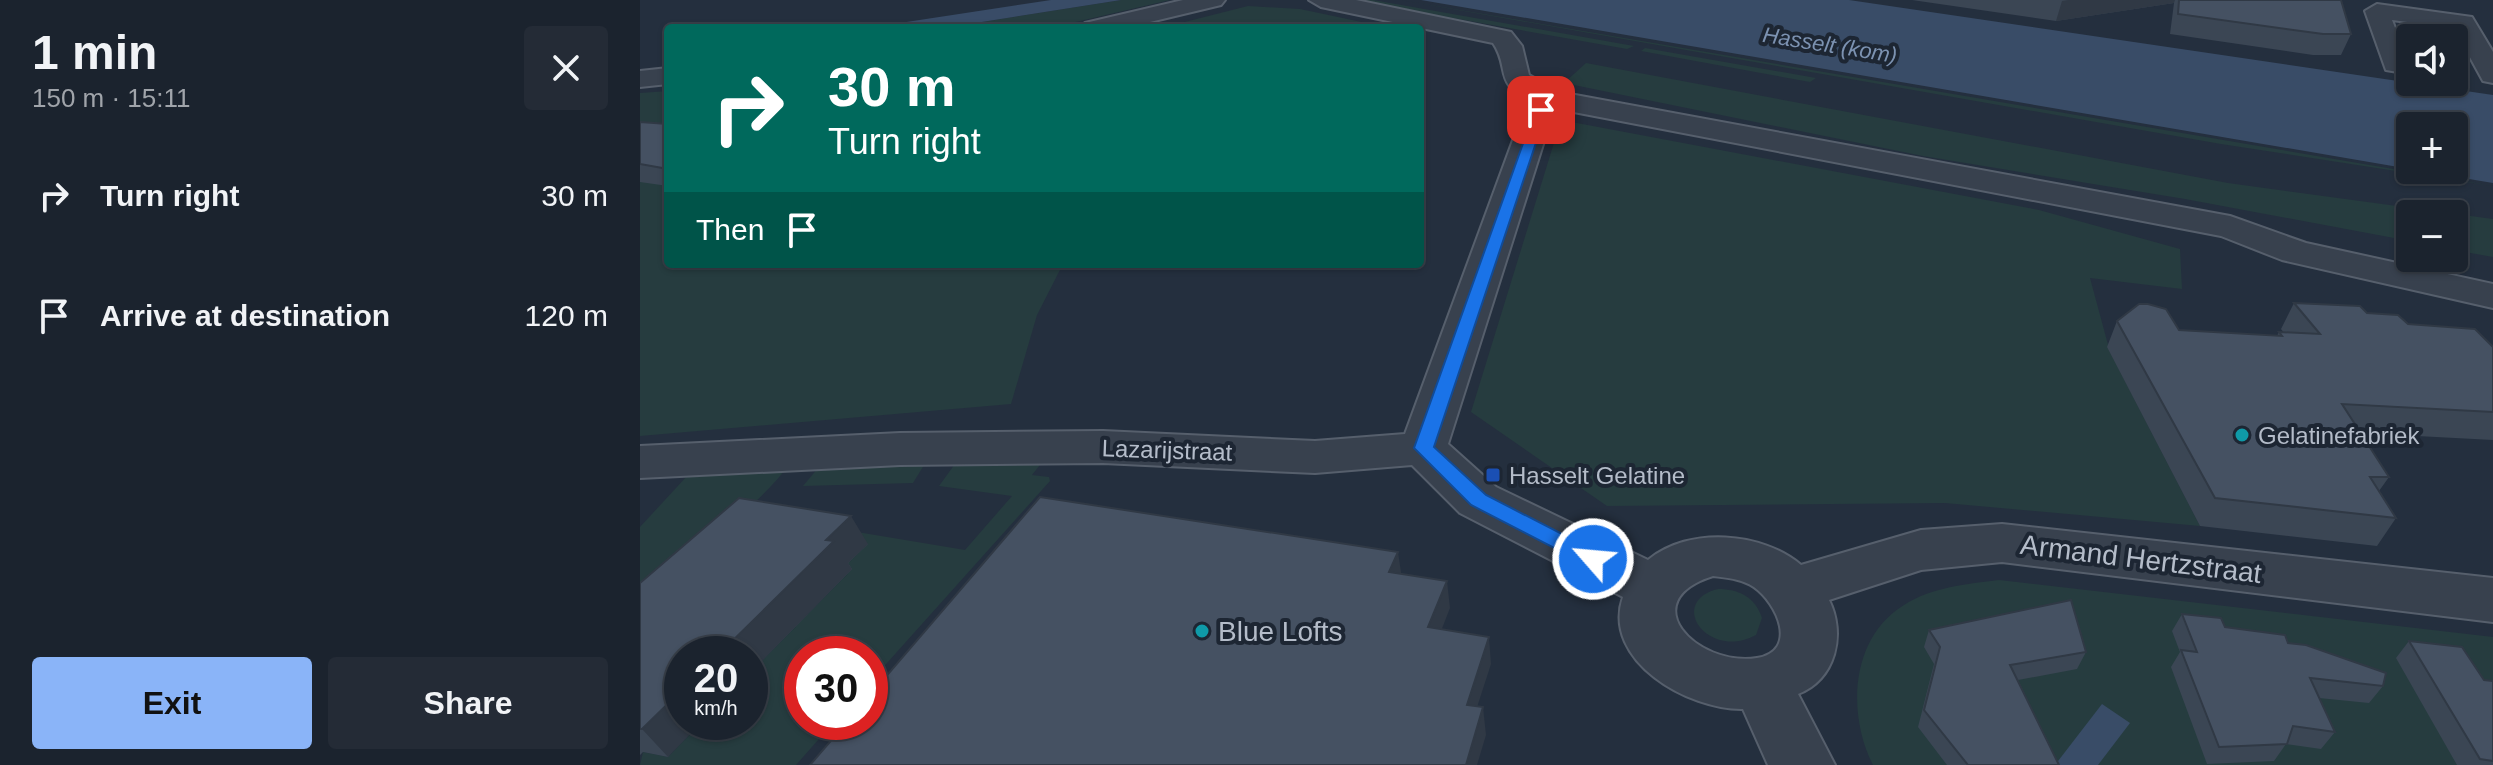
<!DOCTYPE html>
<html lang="en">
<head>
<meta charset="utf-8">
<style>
	:root { --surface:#1b232e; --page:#242b36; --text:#f1f3f6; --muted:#a0a4aa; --line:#39404a; --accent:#8ab4f8 }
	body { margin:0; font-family:Helvetica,sans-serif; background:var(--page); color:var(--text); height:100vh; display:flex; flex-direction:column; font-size:30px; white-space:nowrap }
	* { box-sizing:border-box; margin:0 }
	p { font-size:26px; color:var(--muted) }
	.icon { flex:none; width:44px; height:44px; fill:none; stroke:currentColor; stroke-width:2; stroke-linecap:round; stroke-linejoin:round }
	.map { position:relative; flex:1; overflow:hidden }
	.side { display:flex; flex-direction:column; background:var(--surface); width:640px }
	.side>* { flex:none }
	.hud { position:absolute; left:24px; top:24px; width:760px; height:244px; border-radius:8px; box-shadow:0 2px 6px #0004,0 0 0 2px var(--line); background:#00695c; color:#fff; overflow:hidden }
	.fabs { position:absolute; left:1756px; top:24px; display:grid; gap:16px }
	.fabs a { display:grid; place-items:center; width:72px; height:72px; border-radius:8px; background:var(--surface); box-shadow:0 2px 6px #0004,0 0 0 2px var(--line); font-size:40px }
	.speed { position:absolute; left:24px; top:636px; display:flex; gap:16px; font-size:40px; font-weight:700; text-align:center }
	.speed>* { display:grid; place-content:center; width:104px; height:104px; border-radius:50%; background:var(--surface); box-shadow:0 2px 6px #0004,0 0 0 2px var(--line); line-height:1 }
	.speed small { font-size:20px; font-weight:400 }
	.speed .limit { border:12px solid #d22; background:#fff; color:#111 }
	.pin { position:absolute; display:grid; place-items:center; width:68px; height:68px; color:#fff; margin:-34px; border-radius:16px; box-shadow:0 4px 12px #0006 }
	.me { position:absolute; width:88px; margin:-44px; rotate:297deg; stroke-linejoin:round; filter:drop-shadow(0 0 6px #0008) }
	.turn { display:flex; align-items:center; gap:28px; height:168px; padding:0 32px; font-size:36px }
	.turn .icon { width:104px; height:104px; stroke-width:2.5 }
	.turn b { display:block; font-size:56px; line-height:68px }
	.then { display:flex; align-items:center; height:76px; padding:0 32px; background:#0003; gap:16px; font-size:30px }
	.round { display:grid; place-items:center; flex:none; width:84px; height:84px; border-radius:8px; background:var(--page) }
	.head { display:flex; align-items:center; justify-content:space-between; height:136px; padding:0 32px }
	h1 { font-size:48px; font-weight:600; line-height:60px }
	.button { display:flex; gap:16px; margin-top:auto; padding:16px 32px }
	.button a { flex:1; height:92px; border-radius:8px; background:var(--accent); color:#111; font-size:32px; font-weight:600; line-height:92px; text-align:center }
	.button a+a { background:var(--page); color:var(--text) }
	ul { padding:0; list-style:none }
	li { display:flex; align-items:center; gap:24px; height:120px; padding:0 32px }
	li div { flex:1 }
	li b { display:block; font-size:30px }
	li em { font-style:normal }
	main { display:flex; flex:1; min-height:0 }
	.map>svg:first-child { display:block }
</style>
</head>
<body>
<main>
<section class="side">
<div class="head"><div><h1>1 min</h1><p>150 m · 15:11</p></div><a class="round"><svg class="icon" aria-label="close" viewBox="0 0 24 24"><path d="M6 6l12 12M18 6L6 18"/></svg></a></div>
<ul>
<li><svg class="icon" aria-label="right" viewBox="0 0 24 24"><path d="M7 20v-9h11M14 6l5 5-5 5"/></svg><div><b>Turn right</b></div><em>30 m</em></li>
<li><svg class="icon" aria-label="arrive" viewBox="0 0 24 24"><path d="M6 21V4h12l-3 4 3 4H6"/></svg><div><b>Arrive at destination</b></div><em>120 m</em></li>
</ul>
<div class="button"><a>Exit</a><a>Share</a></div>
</section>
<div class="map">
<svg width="1853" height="765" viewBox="0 0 1853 765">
	<rect width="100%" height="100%" fill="#242f3e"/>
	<g fill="#263c3f">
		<polygon points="481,0 530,0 410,28 304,28"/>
		<polygon points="712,0 733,0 994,46 987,49"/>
		<polygon points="761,0 1853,186 1581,144"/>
		<polygon points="608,6 660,9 750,28 721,28 687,22 649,28 521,28"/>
		<polygon points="1005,48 1176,78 1170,82 1001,51"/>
		<polygon points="946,63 1588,183 1853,219 1853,257 1814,250 1814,214 1770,214 1770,241 1545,199 1283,156 924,83"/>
		<polygon points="28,91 28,264 423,264 397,315 371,404 0,436 0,93"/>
		<polygon points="921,120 1399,210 1540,249 1542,289 1450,278 1470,352 1560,526 1305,503 967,506 831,412"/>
		<polygon points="407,456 392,475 409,477 410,481 230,682 230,654 162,654 162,722 194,722 156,765 0,765 3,752 28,757 62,722 110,722 110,673 211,570 127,517 325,550 372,496 299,486 320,457"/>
		<polygon points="289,457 273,483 163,486 184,461"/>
		<path d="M151 462C112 516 53 548 0 585V527L48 475Z"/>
		<path d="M1359 580 1853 637V765H1233C1207 714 1210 638 1264 605 1292 587 1327 584 1359 580Z"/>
		<path d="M1078 589C1099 589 1115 597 1122 618L1116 635C1068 661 1026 602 1078 589Z"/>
	</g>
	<g fill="#394c67">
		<polygon points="411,0 481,0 304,28 227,28"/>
		<polygon points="781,0 1209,0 1853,95 1853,183 1775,170 1814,170 1814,126 1770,126 1770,169"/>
		<polygon points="1462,704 1490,723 1458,765 1415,765"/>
	</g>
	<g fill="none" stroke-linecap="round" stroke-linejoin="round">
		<defs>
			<g id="minor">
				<polygon points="543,0 585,0 581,5 485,28 442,28 445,23"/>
				<path d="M669 0H716L871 32 882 46 889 75 919 92 1590 216 1666 243 1853 284V308L1642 260 1581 236 918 109 912 116 808 444 856 487 1008 560C1049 526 1122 532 1161 565L1281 530 1362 524 1853 578V622L1362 562 1281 570 1189 600C1206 634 1196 679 1158 694L1195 765H1128L1103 709C1049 710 961 661 983 597L820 513 772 465 675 473 463 463 260 465 0 478V446L260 433 463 431 675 441 765 434 883 113 893 101C852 84 871 70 853 43L681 7ZM1073 576C1088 578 1102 579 1114 587 1137 603 1159 651 1117 658 1056 667 993 601 1073 576Z"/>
				<polygon points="1737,4 1832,17 1853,52 1853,83 1843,81 1814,28 1752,20 1766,57 1770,58 1770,74 1746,70 1725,11"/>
				<polygon points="28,68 28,84 0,87 0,71"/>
			</g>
		</defs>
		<use href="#minor" stroke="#565f6c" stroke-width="4"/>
		<use href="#minor" fill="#38414e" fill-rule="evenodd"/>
	</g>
	<g fill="#3b4654">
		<polygon points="1272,0 1701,0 1711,34 1701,55 1673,55 1530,34 1534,3 1416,21"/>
		<polygon points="0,122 28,124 28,186 0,182"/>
		<polygon points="1654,303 1727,313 1853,347 1853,440 1720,433 1749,477 1739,491 1756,518 1737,546 1560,526 1467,347 1477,321 1539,330 1637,336 1639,332 1644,333 1641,329"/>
		<polygon points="228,544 208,563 212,569 110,673 110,654 28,757 3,752 0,755 0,583"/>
		<polygon points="1542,614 1585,627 1648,643 1743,686 1729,703 1679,698 1695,732 1681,749 1646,744 1634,761 1567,764 1531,667 1540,652 1532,631"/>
		<polygon points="1289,630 1446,652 1437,669 1378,680 1419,765 1307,765 1278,727 1294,664 1284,647"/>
		<polygon points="1769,641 1844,680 1853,681 1853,765 1817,765 1756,658"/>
	</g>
	<g fill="#303945">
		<polygon points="1428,0 1535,0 1534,3 1416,21 1422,1"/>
		<polygon points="211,516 228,544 208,563 212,569 110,673 110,654 79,654 186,540"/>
		<polygon points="758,552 762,579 749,572"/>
		<polygon points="807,581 810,608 792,654 788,627"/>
		<polygon points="849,637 851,664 829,732 827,705"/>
		<polygon points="42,690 42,722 62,722 28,757 2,729"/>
		<polygon points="843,707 846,735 837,765 826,765"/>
	</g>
	<g fill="#455162" stroke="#303945" stroke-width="2">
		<polygon points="1539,0 1701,0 1711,34 1683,34 1538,14"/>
		<polygon points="0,122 28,124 28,169 0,164"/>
		<polygon points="1654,303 1720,306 1727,313 1758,315 1768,324 1835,329 1853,347 1853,412 1702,404 1749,477 1730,477 1756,518 1575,498 1477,321 1499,304 1508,304 1526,309 1539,330 1642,336 1639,332 1680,334"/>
		<polygon points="400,497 758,552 749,572 807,581 788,627 849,637 827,705 843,707 826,765 170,765 207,722 230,722 230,695"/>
		<polygon points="99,498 211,516 186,540 194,541 79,654 42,654 42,690 2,729 0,729 0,583"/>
		<polygon points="1431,600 1446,652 1370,665 1419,765 1328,765 1284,710 1300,647 1289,630"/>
		<polygon points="1542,614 1581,618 1585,627 1645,635 1648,643 1666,645 1746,673 1743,686 1670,678 1695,732 1653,726 1647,744 1579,747 1541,650 1557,652"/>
		<polygon points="1769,641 1822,647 1844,680 1853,681 1853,761 1840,759"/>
	</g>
	<polygon fill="#1a73e8" stroke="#114b97" stroke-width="2" points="901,107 907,110 794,447 846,495 961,554 964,559 961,565 953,568 831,505 774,448 895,110"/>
	<g fill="#0f9aa8" stroke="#1d2633" stroke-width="3">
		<circle cx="1602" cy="435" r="8"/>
		<circle cx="562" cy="631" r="8"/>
	</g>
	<rect fill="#1a4fb4" stroke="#1d2633" stroke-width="3" x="845" y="467" width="16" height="16" rx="4"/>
	<g text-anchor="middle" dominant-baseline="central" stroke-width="8" stroke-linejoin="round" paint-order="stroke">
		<g font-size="22" font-style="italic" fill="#7c92b1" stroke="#1d2633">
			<text transform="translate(1190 45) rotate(9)">Hasselt (kom)</text>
		</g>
		<g font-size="24" fill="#b4bcc9" stroke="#1d2633" text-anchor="start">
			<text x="1618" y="435">Gelatinefabriek</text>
			<text x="869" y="475">Hasselt Gelatine</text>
		</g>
		<g font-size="24" fill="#b4bcc9" stroke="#1d2633">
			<text transform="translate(527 450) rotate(2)">Lazarijstraat</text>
		</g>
		<g font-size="28" fill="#b4bcc9" stroke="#1d2633">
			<text transform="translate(1501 559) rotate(7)">Armand Hertzstraat</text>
		</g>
		<g font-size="28" fill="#b4bcc9" stroke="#1d2633" text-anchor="start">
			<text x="578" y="631">Blue Lofts</text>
		</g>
	</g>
</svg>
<div class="fabs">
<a><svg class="icon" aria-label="sound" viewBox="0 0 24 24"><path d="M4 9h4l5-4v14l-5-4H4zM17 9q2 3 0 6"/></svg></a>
<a>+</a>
<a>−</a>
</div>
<div class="speed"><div>20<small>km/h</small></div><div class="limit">30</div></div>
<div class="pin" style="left:901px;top:110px;background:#d93025"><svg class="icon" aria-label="arrive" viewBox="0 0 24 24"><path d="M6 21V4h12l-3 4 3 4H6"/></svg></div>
<svg class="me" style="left:953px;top:559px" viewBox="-20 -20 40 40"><circle r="17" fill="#1a73e8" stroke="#fff" stroke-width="3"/><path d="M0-11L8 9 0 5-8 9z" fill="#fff"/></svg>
<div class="hud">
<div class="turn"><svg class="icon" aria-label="right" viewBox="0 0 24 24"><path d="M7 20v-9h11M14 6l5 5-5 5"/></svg><div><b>30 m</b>Turn right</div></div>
<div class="then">Then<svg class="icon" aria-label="arrive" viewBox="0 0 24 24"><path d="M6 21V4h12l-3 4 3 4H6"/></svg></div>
</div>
</div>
</main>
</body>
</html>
